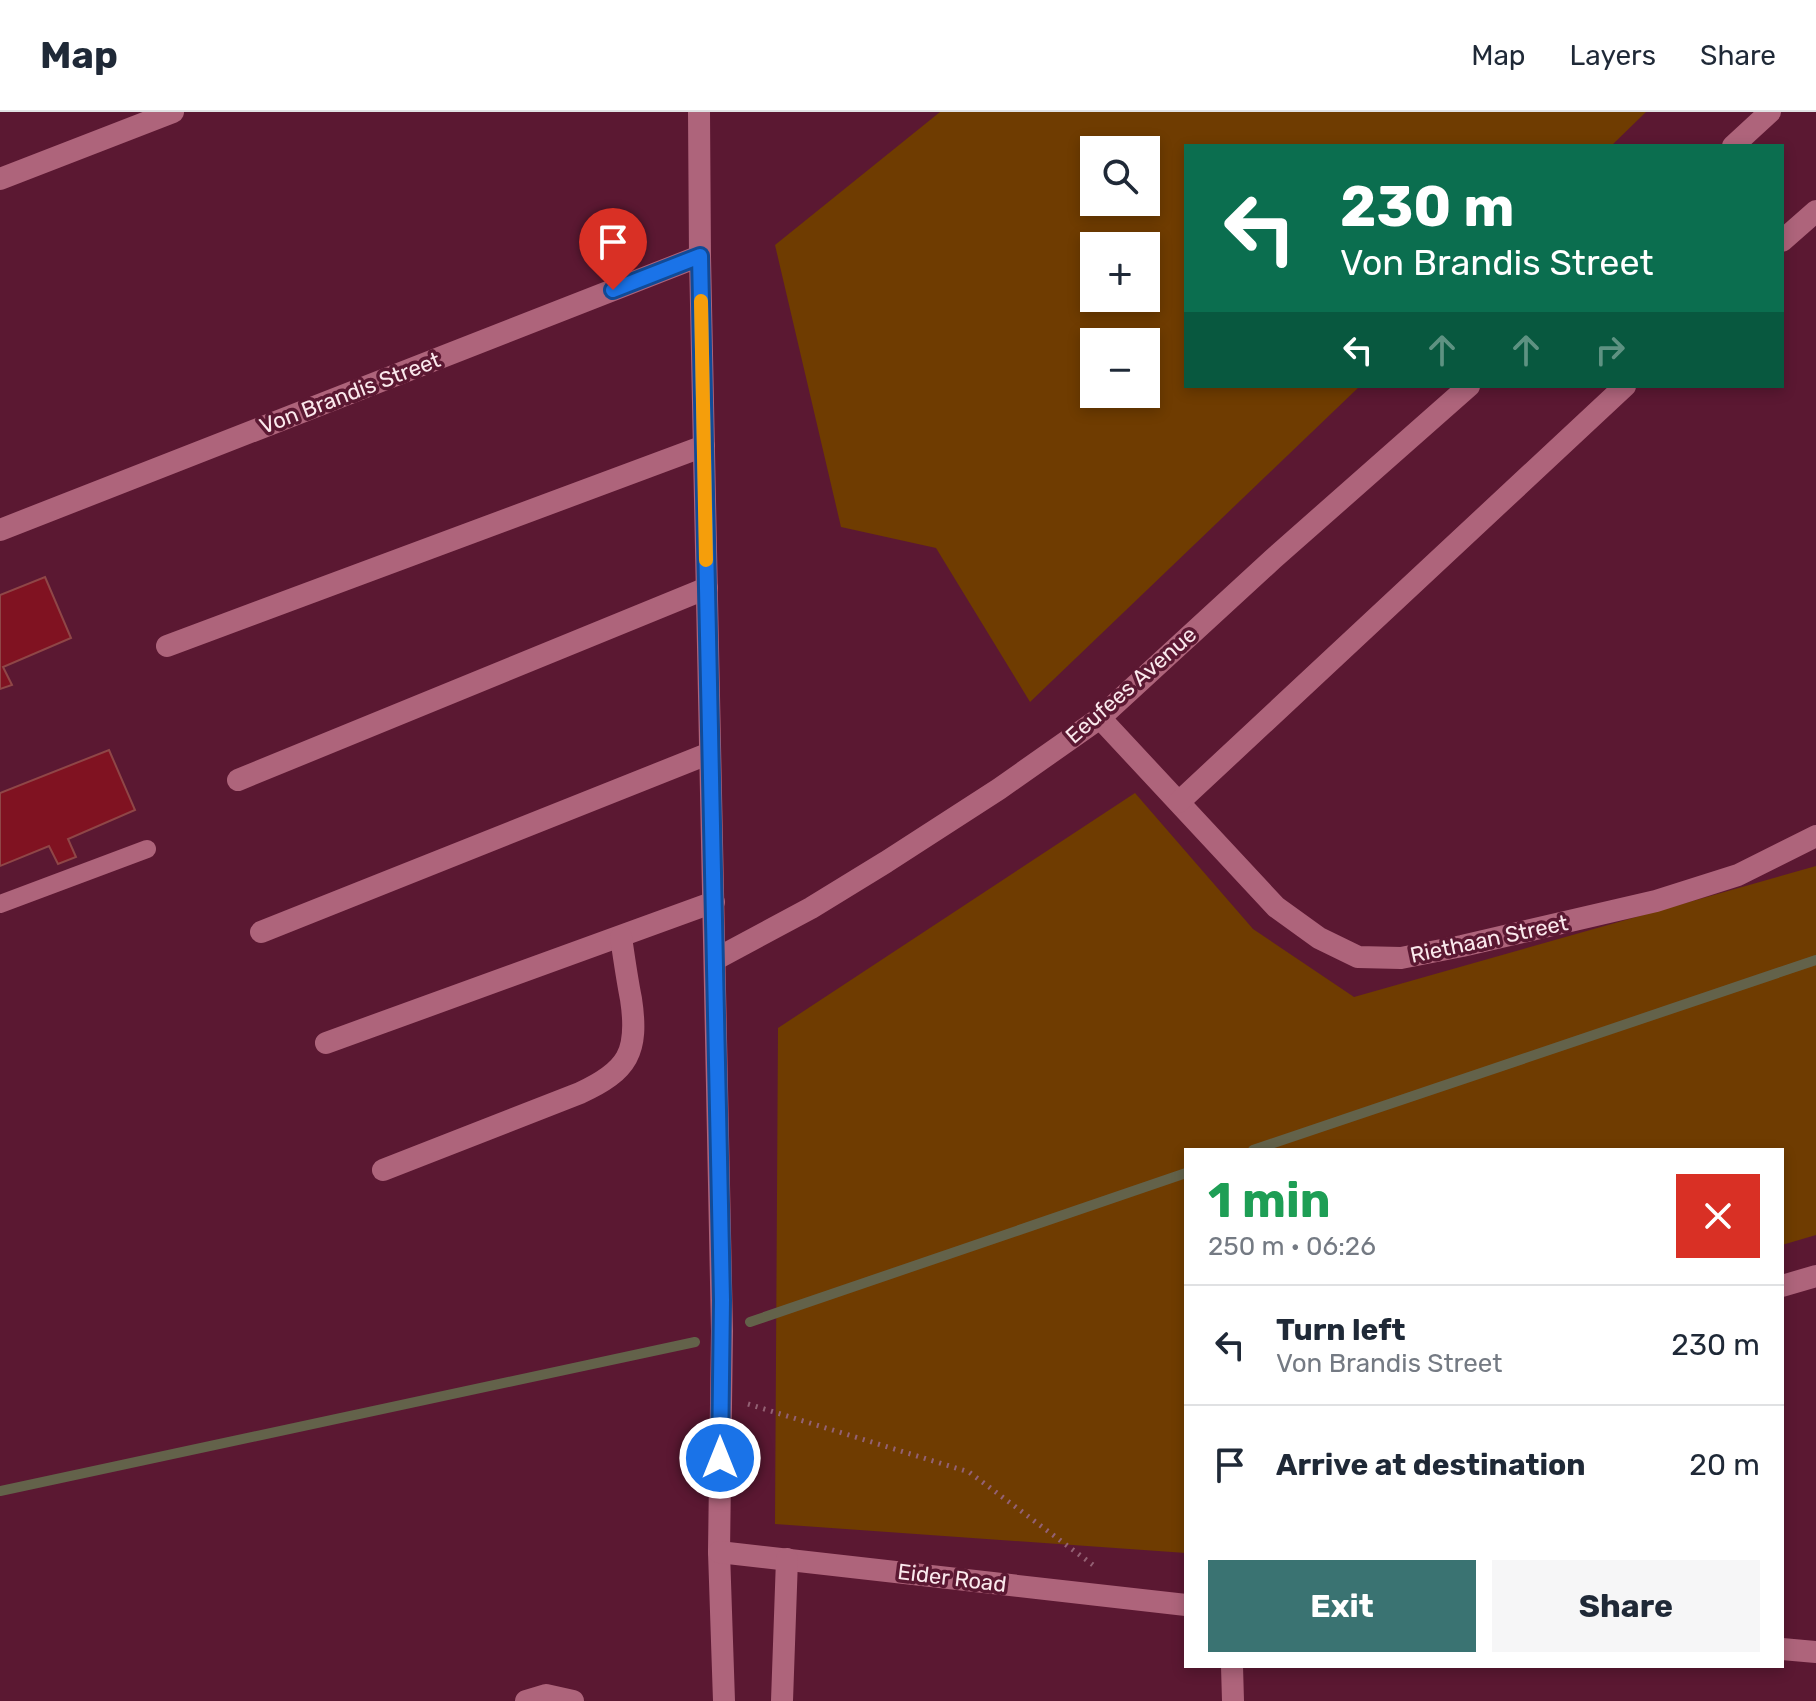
<!DOCTYPE html>
<html lang="en">
<head>
<meta charset="utf-8">
<style>
	:root { --surface:#fff; --page:#f6f6f7; --text:#1f2937; --muted:#747a83; --line:#e0e1e3; --accent:#3a7372 }
	body { margin:0; font-family:Rubik,sans-serif; background:var(--page); color:var(--text); height:100vh; display:flex; flex-direction:column; font-size:30px; white-space:nowrap }
	* { box-sizing:border-box; margin:0 }
	p { font-size:26px; color:var(--muted) }
	.icon { flex:none; width:44px; height:44px; fill:none; stroke:currentColor; stroke-width:2; stroke-linecap:round; stroke-linejoin:round }
	.map { position:relative; flex:1; overflow:hidden }
	.side { position:absolute; left:1184px; top:1036px; width:600px; height:520px; display:flex; flex-direction:column; background:var(--surface); border-radius:0px; box-shadow:0 4px 12px #0003 }
	.side>* { flex:none }
	.guide { position:absolute; left:1184px; top:32px; width:600px; height:244px; border-radius:0px; box-shadow:0 4px 12px #0003; background:#0b6e4f; color:#fff; overflow:hidden }
	.tools { position:absolute; left:1080px; top:24px; display:grid; gap:16px }
	.tools a { display:grid; place-items:center; width:80px; height:80px; border-radius:0px; background:var(--surface); box-shadow:0 4px 12px #0003; font-size:40px }
	.pin { position:absolute; display:grid; place-items:center; width:68px; height:68px; color:#fff; margin:-82px -34px; border-radius:50% 50% 50% 0; rotate:-45deg; box-shadow:0 0 8px #0007 }
	.pin .icon { rotate:45deg }
	.me { position:absolute; width:88px; margin:-44px; rotate:0deg; stroke-linejoin:round; filter:drop-shadow(0 0 6px #0008) }
	.turn { display:flex; align-items:center; gap:28px; height:168px; padding:0 24px; font-size:36px }
	.turn .icon { width:104px; height:104px; stroke-width:2.5 }
	.turn b { display:block; font-size:56px; line-height:68px }
	.lanes { display:flex; align-items:center; height:76px; padding:0 24px; background:#0003; justify-content:center; gap:40px; direction:ltr }
	.lanes .off { opacity:.35 }
	.round { display:grid; place-items:center; flex:none; width:84px; height:84px; border-radius:0px; background:var(--page) }
	.headline { display:flex; align-items:center; justify-content:space-between; height:136px; padding:0 24px }
	h1 { font-size:48px; font-weight:700; line-height:60px; color:#1e9e55 }
	.action { display:flex; gap:16px; margin-top:auto; padding:16px 24px }
	.action a { flex:1; height:92px; border-radius:0px; background:var(--accent); color:#fff; font-size:32px; font-weight:700; line-height:92px; text-align:center }
	.action a+a { background:var(--page); color:var(--text) }
	ul { padding:0; list-style:none }
	li { display:flex; align-items:center; gap:24px; height:120px; padding:0 24px; border-top:2px solid var(--line) }
	li div { flex:1 }
	li b { display:block; font-size:30px }
	li em { font-style:normal }
	header { display:flex; align-items:center; gap:48px; box-sizing:border-box; height:112px; padding:0 40px; background:var(--surface); border-bottom:2px solid var(--line) }
	header strong { font-size:38px }
	nav { display:flex; gap:44px; margin-inline-start:auto; font-size:28px }
	.map>svg:first-child { display:block }
</style>
</head>
<body>
<header>
<strong>Map</strong>
<nav><a>Map</a><a>Layers</a><a>Share</a></nav>
</header>
<div class="map">
<svg width="1816" height="1589" viewBox="0 0 1816 1589">
	<rect width="100%" height="100%" fill="#5b1832"/>
	<g fill="#6f3c01" fill-rule="evenodd">
		<path d="M940 0H1646L1611 34H1186V274H1360L1030 590 936 436 841 415 775 133ZM1094 38H1146V90H1094ZM1094 134H1146V186H1094ZM1094 230H1146V282H1094Z"/>
		<polygon points="1135,681 1253,817 1354,885 1816,754 1816,1123 1782,1133 1782,1038 1186,1038 1186,1441 775,1412 778,916"/>
	</g>
	<g fill="none" stroke-linecap="round" stroke-linejoin="round">
		<g stroke="#63624a" stroke-width="10">
			<polyline points="1253,1038 1816,848"/>
			<polyline points="750,1210 1186,1061"/>
			<polyline points="0,1379 695,1230"/>
		</g>
	</g>
	<g fill="#801221" stroke="#8f4647" stroke-width="2">
		<polygon points="45,465 71,526 3,555 12,573 0,577 0,483"/>
		<polygon points="109,638 135,698 68,727 76,745 58,752 49,734 0,754 0,681"/>
	</g>
	<g fill="none" stroke-linecap="round" stroke-linejoin="round">
		<polyline stroke="#936174" stroke-width="5" stroke-dasharray="2 6" stroke-linecap="butt" points="748,1292 969,1360 1093,1453"/>
		<polyline stroke="#ae647b" stroke-width="18" points="0,792 147,737"/>
		<g stroke="#ae647b" stroke-width="22">
			<polyline points="699,0 700,144 722,1219 719,1440 724,1589"/>
			<polyline points="1733,34 1770,0"/>
			<polyline points="0,67 173,0"/>
			<polyline points="1782,129 1816,99"/>
			<polyline points="0,418 700,144"/>
			<polyline points="167,534 704,334"/>
			<polyline points="1100,606 1276,795 1319,826 1358,845 1401,846 1462,834 1656,789 1738,763 1816,724"/>
			<polyline points="238,668 707,476"/>
			<polyline points="1179,690 1625,274"/>
			<polyline points="261,820 710,641"/>
			<polyline points="716,847 811,796 886,750 999,677 1100,606 1273,447 1469,274"/>
			<polyline points="326,931 714,790"/>
			<path d="M383 1058 580 981C628 959 639 940 631 887 627 867 624 846 621 825"/>
			<polyline points="1782,1174 1816,1164"/>
			<polyline points="719,1440 1186,1493"/>
			<polyline points="1782,1537 1816,1540"/>
			<polyline points="1232,1554 1233,1589"/>
			<polyline points="526,1589 546,1583 573,1589"/>
			<polyline points="782,1589 787,1447"/>
		</g>
	</g>
	<g fill="none" stroke-linecap="round" stroke-linejoin="round">
		<defs>
			<polyline id="route" points="613,178 700,144 722,1188 720,1346"/>
		</defs>
		<use href="#route" stroke="#114b97" stroke-width="20"/>
		<use href="#route" stroke="#1a73e8" stroke-width="14"/>
		<polyline stroke="#f59e0b" stroke-width="14" points="701,189 706,448"/>
	</g>
	<g text-anchor="middle" dominant-baseline="central" stroke-width="7" stroke-linejoin="round" paint-order="stroke">
		<g font-size="22" fill="#fae8ec" stroke="#5b1832">
			<text transform="translate(350 281) rotate(-21)">Von Brandis Street</text>
			<text transform="translate(1131 573) rotate(-41)">Eeufees Avenue</text>
			<text transform="translate(1489 827) rotate(-12)">Riethaan Street</text>
			<text transform="translate(952 1466) rotate(7)">Eider Road</text>
		</g>
	</g>
</svg>
<div class="tools">
<a><svg class="icon" aria-label="search" viewBox="0 0 24 24"><circle cx="10" cy="10" r="6"/><path d="M15 15l6 6"/></svg></a>
<a>+</a>
<a>−</a>
</div>
<div class="pin" style="left:613px;top:178px;background:#d93025"><svg class="icon" aria-label="arrive" viewBox="0 0 24 24"><path d="M6 21V4h12l-3 4 3 4H6"/></svg></div>
<svg class="me" style="left:720px;top:1346px" viewBox="-20 -20 40 40"><circle r="17" fill="#1a73e8" stroke="#fff" stroke-width="3"/><path d="M0-11L8 9 0 5-8 9z" fill="#fff"/></svg>
<div class="guide">
<div class="turn"><svg class="icon" aria-label="left" viewBox="0 0 24 24"><path d="M17 20v-9H6M10 6l-5 5 5 5"/></svg><div><b>230 m</b>Von Brandis Street</div></div>
<div class="lanes"><svg class="icon" aria-label="left" viewBox="0 0 24 24"><path d="M17 20v-9H6M10 6l-5 5 5 5"/></svg><svg class="icon off" aria-label="ahead" viewBox="0 0 24 24"><path d="M12 20V5M6 11l6-6 6 6"/></svg><svg class="icon off" aria-label="ahead" viewBox="0 0 24 24"><path d="M12 20V5M6 11l6-6 6 6"/></svg><svg class="icon off" aria-label="right" viewBox="0 0 24 24"><path d="M7 20v-9h11M14 6l5 5-5 5"/></svg></div>
</div>
<section class="side">
<div class="headline"><div><h1>1 min</h1><p>250 m · 06:26</p></div><a class="round" style="background:#d93025;color:#fff"><svg class="icon" aria-label="close" viewBox="0 0 24 24"><path d="M6 6l12 12M18 6L6 18"/></svg></a></div>
<ul>
<li><svg class="icon" aria-label="left" viewBox="0 0 24 24"><path d="M17 20v-9H6M10 6l-5 5 5 5"/></svg><div><b>Turn left</b><p>Von Brandis Street</p></div><em>230 m</em></li>
<li><svg class="icon" aria-label="arrive" viewBox="0 0 24 24"><path d="M6 21V4h12l-3 4 3 4H6"/></svg><div><b>Arrive at destination</b></div><em>20 m</em></li>
</ul>
<div class="action"><a>Exit</a><a>Share</a></div>
</section>
</div>
</body>
</html>
